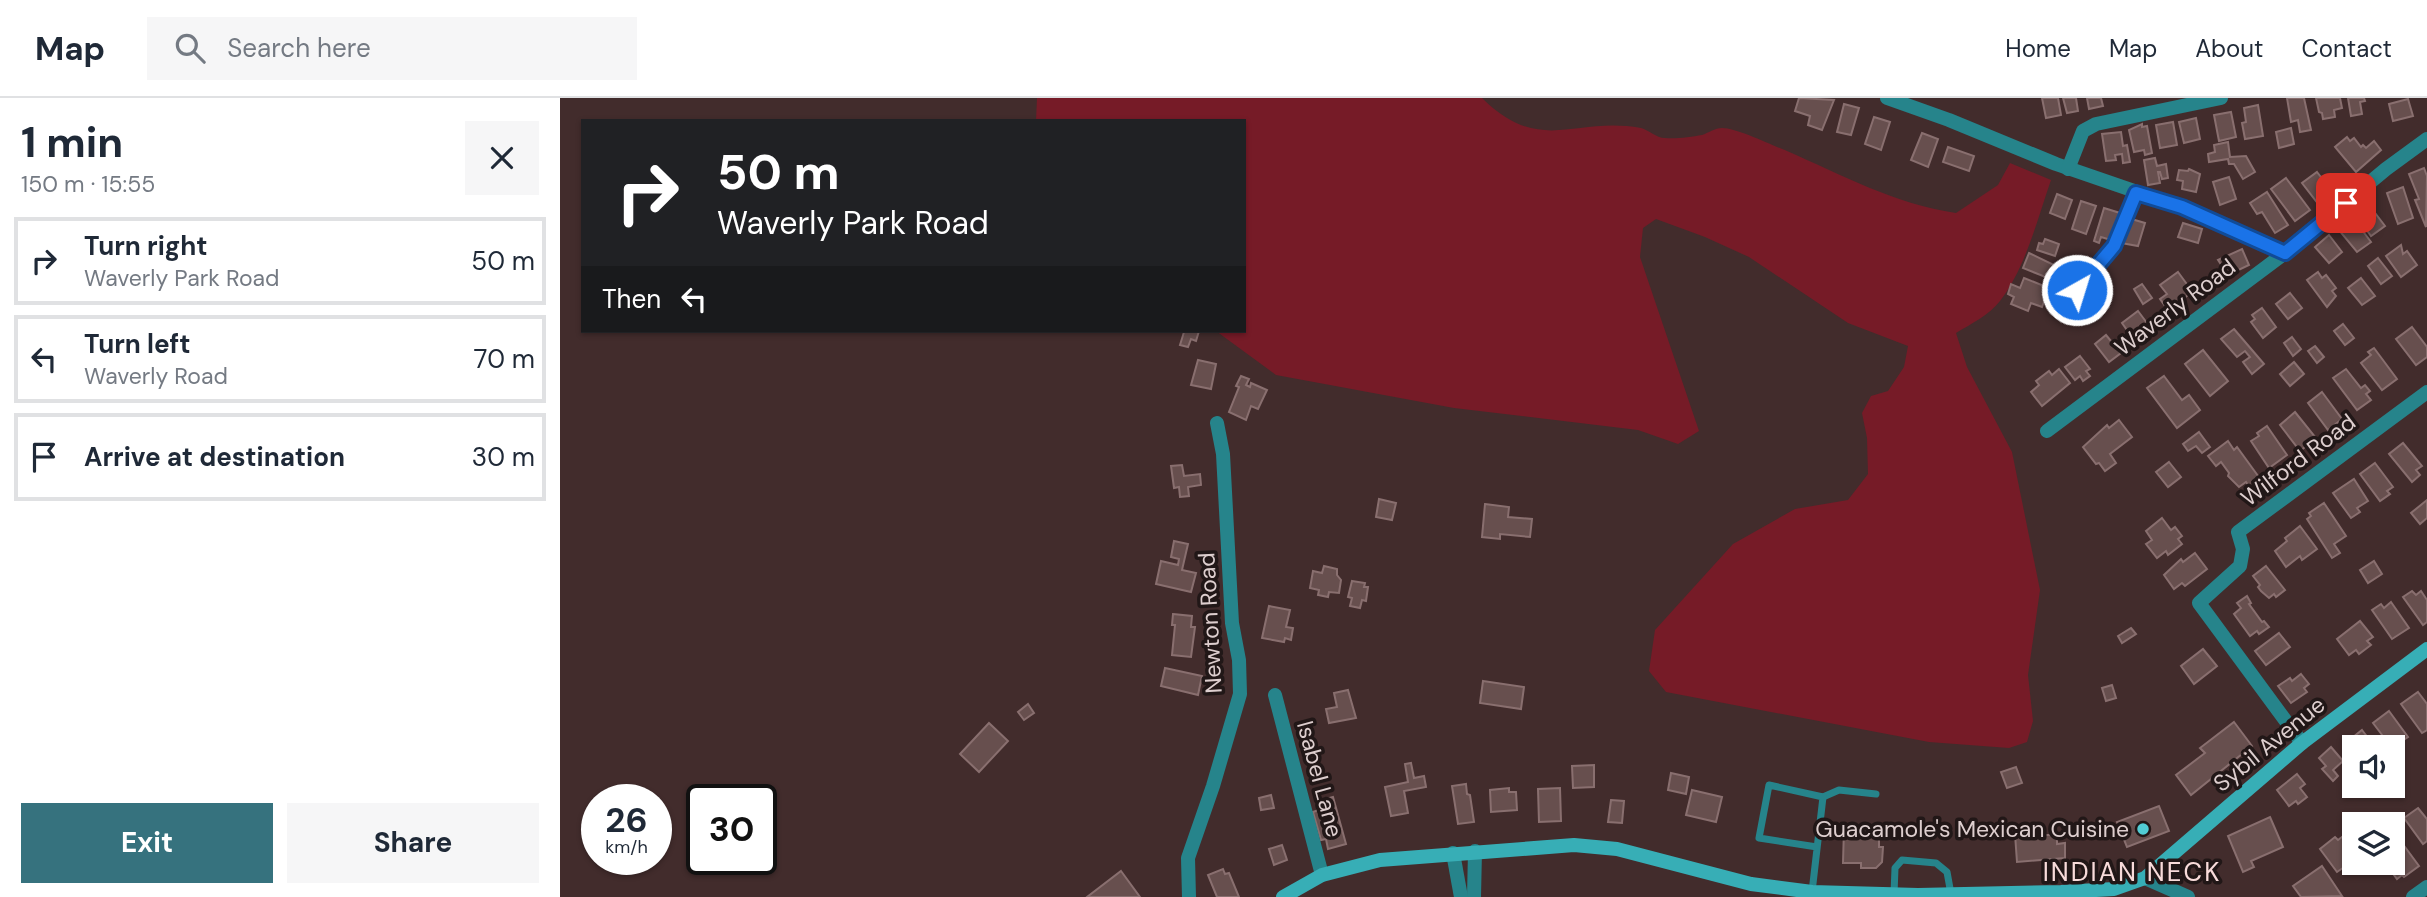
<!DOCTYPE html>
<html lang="en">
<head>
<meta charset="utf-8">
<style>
	:root { --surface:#fff; --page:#f6f6f7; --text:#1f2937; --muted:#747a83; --line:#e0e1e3; --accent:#36727e }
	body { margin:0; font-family:"DM Sans",sans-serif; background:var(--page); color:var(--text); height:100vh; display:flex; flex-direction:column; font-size:26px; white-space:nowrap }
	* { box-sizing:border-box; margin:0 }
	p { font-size:23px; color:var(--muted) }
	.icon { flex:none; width:38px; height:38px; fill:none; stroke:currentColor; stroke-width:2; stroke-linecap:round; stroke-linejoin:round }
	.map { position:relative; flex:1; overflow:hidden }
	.details { display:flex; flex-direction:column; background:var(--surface); width:560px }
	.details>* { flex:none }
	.hud { position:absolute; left:21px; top:21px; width:665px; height:214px; border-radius:0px; box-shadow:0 2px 5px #0004; background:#202124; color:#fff; overflow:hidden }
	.buttons { position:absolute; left:1782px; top:637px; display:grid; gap:14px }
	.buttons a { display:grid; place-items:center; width:63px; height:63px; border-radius:0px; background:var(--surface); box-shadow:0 2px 5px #0004; font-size:35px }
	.speed { position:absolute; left:21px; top:686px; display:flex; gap:14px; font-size:35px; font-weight:700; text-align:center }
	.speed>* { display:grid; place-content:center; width:91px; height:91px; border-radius:50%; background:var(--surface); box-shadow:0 2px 5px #0004; line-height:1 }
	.speed small { font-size:18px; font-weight:400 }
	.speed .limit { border:4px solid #111; border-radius:10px; background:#fff; color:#111 }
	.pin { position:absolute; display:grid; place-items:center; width:60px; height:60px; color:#fff; margin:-30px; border-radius:14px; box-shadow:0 4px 10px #0006 }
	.me { position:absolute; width:77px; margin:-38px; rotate:39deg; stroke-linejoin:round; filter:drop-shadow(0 0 5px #0008) }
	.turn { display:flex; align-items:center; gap:24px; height:147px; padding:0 21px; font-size:32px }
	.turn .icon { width:91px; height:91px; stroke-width:2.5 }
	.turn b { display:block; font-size:49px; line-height:60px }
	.then { display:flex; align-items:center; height:66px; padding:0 21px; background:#0003; gap:14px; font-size:26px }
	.round { display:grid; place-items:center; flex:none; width:74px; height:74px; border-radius:0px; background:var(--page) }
	.overview { display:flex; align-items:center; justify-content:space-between; height:119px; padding:0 21px }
	h1 { font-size:42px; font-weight:700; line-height:52px }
	.button { display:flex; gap:14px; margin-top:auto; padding:14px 21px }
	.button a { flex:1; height:80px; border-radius:0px; background:var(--accent); color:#fff; font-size:28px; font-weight:700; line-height:80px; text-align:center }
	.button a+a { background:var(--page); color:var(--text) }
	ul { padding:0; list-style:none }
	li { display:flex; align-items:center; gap:21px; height:88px; margin:0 14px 10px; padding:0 7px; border:4px solid var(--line); border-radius:0px }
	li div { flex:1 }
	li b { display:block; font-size:26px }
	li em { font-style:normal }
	header { display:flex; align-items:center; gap:42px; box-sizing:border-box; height:98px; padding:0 35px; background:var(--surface); border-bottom:2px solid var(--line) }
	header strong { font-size:33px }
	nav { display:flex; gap:38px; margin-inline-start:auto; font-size:24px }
	.search { width:490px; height:63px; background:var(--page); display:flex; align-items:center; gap:18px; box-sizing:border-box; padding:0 24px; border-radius:0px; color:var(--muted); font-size:26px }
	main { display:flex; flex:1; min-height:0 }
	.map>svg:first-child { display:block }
</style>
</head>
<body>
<header>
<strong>Map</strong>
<div class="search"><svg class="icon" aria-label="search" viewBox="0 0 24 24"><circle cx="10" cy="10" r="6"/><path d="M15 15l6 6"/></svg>Search here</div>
<nav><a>Home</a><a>Map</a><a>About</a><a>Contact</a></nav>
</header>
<main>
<section class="details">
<div class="overview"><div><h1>1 min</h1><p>150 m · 15:55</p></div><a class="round"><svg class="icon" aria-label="close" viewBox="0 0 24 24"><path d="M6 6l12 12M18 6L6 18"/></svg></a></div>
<ul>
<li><svg class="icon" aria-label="right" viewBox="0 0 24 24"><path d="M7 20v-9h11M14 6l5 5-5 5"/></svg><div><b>Turn right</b><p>Waverly Park Road</p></div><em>50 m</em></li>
<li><svg class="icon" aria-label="left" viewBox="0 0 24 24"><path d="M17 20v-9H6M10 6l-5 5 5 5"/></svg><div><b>Turn left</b><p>Waverly Road</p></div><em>70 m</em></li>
<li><svg class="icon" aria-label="arrive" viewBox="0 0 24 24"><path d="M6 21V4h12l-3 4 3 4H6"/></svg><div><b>Arrive at destination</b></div><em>30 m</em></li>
</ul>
<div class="button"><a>Exit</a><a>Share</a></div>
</section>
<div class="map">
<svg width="1867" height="799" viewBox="0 0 1867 799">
	<rect width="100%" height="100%" fill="#422c2c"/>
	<path fill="#761b27" d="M477 0H922C981 58 1013 18 1081 30 1089 32 1096 40 1105 40 1116 41 1131 39 1142 37 1148 35 1155 30 1162 30 1177 30 1211 47 1227 53 1282 77 1335 106 1396 115L1438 87 1450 65 1491 82C1477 122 1466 169 1440 203 1429 217 1411 226 1396 235L1407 269 1452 354 1480 492 1468 577 1473 623 1467 644 1449 650 1369 644 1106 594 1089 573 1095 532 1173 446 1235 411 1288 402 1308 376 1307 340 1302 315 1311 298 1328 293 1344 269 1348 248 1288 225 1189 159 1145 139 1096 121 1083 130 1080 159 1139 333 1118 346 1078 332 894 310 716 277 656 233H684V23H476Z"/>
	<g fill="#674f4e" stroke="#896f6f" stroke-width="2">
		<polygon points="1239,0 1274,2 1262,32 1248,27 1250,18 1235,13"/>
		<polygon points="1482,0 1498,0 1501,17 1486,20"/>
		<polygon points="1503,0 1516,0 1518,13 1507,15"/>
		<polygon points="1527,0 1541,0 1543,8 1529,11"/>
		<polygon points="1727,0 1744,0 1751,32 1740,34 1738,22 1731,24"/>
		<polygon points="1756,0 1780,0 1782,10 1774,12 1775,19 1763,21 1762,15 1759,14"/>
		<polygon points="1788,0 1804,0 1805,3 1800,4 1802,16 1791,18"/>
		<polygon points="1848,1 1853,18 1833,23 1829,6"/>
		<polygon points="1284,6 1299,10 1291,37 1277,34"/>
		<polygon points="1698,7 1703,38 1685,41 1682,25 1686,24 1684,10"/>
		<polygon points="1671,14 1676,39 1659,43 1654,17"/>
		<polygon points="1314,19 1330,24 1321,52 1305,46"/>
		<polygon points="1636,20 1640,41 1624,45 1619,24"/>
		<polygon points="1613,24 1617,47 1600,50 1596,27"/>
		<polygon points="1582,26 1582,29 1587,28 1592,55 1585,57 1584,52 1574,54 1569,32"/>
		<polygon points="1731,30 1734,46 1719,50 1716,34"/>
		<polygon points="1561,34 1563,48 1567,47 1570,64 1563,65 1562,56 1555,57 1556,62 1546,63 1542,36"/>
		<polygon points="1362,35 1378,41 1368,69 1351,62"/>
		<polygon points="1787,39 1790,43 1794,40 1801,49 1803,47 1806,50 1814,43 1821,52 1796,74 1775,49"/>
		<polygon points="1668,44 1670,59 1686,58 1695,74 1683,81 1674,66 1669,66 1668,61 1649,64 1648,56 1655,54 1654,47"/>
		<polygon points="1388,49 1414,58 1409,73 1383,64"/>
		<polygon points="1595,60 1597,68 1606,66 1608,80 1602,81 1600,74 1598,74 1600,85 1588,87 1584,62"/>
		<polygon points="1864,70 1867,78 1866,129 1855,102 1859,101 1849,76"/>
		<polygon points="1629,71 1640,76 1636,94 1622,91 1623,83 1617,82 1619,72 1628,73"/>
		<polygon points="1757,74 1771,92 1756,103 1742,85"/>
		<polygon points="1669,79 1676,101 1660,107 1653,84"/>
		<polygon points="1726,80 1750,112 1735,123 1711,91"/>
		<polygon points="1843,89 1853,120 1838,126 1827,95"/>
		<polygon points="1707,94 1728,127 1715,135 1702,114 1697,116 1690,105"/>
		<polygon points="1497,96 1512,102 1505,121 1490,115"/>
		<polygon points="1521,103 1536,108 1526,136 1512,131"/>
		<polygon points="1809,107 1825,128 1811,138 1796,117"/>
		<polygon points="1544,110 1560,115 1551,142 1541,139 1539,145 1534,143"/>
		<polygon points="1568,120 1585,125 1578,148 1561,145"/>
		<polygon points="1793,120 1811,144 1797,154 1778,131"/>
		<polygon points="1623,125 1642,131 1638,145 1618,139"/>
		<polygon points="1769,137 1782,154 1769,165 1755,149"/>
		<polygon points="1485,141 1499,146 1495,158 1477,152 1479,145 1483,146"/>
		<polygon points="1841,147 1843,156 1847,153 1857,167 1841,179 1826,158"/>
		<polygon points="1682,151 1689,167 1668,177 1658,162"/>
		<polygon points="1469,155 1498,169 1493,182 1463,170"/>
		<polygon points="1818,160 1832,178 1821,186 1808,168"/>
		<polygon points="1618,174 1629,189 1635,185 1639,189 1608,212 1600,201 1607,196 1600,187"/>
		<polygon points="1758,174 1762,180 1766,177 1776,190 1772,193 1776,198 1767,209 1747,182"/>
		<polygon points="1464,180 1489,190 1482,209 1471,205 1468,213 1451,206 1454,199 1448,196 1451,186 1460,190"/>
		<polygon points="1801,180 1815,198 1802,207 1788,190"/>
		<polygon points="1582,186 1592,200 1583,206 1574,191"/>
		<polygon points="1730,195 1742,210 1728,221 1716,206"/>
		<polygon points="1702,210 1716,229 1703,240 1691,224 1695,221 1692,217"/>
		<polygon points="1578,213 1590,229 1584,234 1586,238 1576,245 1562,225"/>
		<polygon points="1783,226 1794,240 1785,247 1774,233"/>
		<polygon points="1852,229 1867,249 1867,259 1856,267 1836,241"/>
		<polygon points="1674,231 1704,266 1692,276 1683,264 1690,259 1685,253 1677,259 1661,241"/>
		<polygon points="621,233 639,233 636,243 631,241 628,249 620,247 624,234"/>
		<polygon points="1546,237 1561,255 1549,264 1535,246"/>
		<polygon points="1732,239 1741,251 1733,258 1724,245"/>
		<polygon points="1755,248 1764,259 1757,265 1748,253"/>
		<polygon points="1814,250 1837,281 1822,292 1801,265 1811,257 1808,254"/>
		<polygon points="1643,252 1668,283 1650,298 1625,266"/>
		<polygon points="1520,258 1530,271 1526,273 1530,278 1523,283 1520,278 1515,282 1505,269"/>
		<polygon points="638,262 656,266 651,291 631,287"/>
		<polygon points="1734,264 1744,276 1730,288 1720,276"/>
		<polygon points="1499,271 1510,285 1482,308 1471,294 1479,287 1476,283 1489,273 1492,277"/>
		<polygon points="1786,271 1801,290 1805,287 1810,293 1806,296 1811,302 1797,312 1773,280"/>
		<polygon points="681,278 689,281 686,287 690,289 691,285 707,292 698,311 691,308 686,322 669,314 679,289 676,288"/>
		<polygon points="1604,278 1622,302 1629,297 1640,312 1617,330 1587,290"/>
		<polygon points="1762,294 1782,321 1768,332 1748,305"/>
		<polygon points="1735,314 1756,340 1740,353 1720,327"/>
		<polygon points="1559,322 1572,339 1550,356 1556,365 1545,373 1539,365 1536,366 1523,349 1547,327 1549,330"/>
		<polygon points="1707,328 1727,357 1709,370 1691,343 1699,338 1697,335"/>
		<polygon points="1639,334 1650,349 1642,355 1636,348 1628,353 1623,346"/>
		<polygon points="1668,343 1674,352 1677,349 1701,382 1690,390 1686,384 1679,389 1668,378 1669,375 1661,364 1656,368 1648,358"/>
		<polygon points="1843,345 1862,368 1856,372 1860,377 1852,384 1829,356"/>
		<polygon points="1609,364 1621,379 1608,389 1596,374"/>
		<polygon points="1815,365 1833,389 1827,393 1830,396 1820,403 1800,376"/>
		<polygon points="622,367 624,378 640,376 641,387 628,389 629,398 620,399 619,389 614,390 611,368"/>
		<polygon points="1794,381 1808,403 1797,410 1800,414 1791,420 1773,395"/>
		<polygon points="819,401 836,405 832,422 816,419"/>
		<polygon points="1867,402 1867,420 1860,426 1851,415"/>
		<polygon points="1764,405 1786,438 1774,446 1780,455 1772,460 1747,421 1751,418 1749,415"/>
		<polygon points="925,406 949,409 948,419 972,421 970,439 940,436 940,441 922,439"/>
		<polygon points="1602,420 1611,432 1615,429 1622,438 1618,441 1622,446 1608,457 1606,453 1597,460 1586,446 1592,442 1586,433"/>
		<polygon points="1740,428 1757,451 1742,462 1740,458 1726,469 1715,453 1727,443 1725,440"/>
		<polygon points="614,443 628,446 622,472 636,475 631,494 596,486 601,463 618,467 619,461 611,459"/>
		<polygon points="1635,455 1647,471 1625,488 1622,485 1614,491 1604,477 1621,461 1623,464"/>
		<polygon points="1814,463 1822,476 1808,485 1800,472"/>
		<polygon points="764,468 777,471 777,477 781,482 779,495 769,494 768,499 758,497 759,492 750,490 753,473 762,475"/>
		<polygon points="1706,468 1725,492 1716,499 1714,496 1709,500 1701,493 1698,489 1700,487 1693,478"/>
		<polygon points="792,483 805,485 804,489 808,489 806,503 802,502 800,510 790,508 792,500 788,499"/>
		<polygon points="1852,493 1856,497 1861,493 1867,502 1867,524 1863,527 1843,499"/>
		<polygon points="1687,498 1691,505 1689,506 1702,524 1704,523 1709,529 1699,536 1697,533 1690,538 1674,516 1681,510 1677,505"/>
		<polygon points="1831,504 1849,530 1832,541 1812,512 1821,506 1824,510"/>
		<polygon points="709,508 730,512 726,529 733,530 731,542 725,540 724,544 702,540"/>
		<polygon points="613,516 632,518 631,529 635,529 631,559 612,557 615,527 612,527"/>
		<polygon points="1800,523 1813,539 1807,543 1811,547 1799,556 1796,552 1789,557 1777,541"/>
		<polygon points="1571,530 1576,536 1562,545 1558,538"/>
		<polygon points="1719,535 1730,549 1706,567 1695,553"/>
		<polygon points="1643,551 1657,568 1634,586 1621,568"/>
		<polygon points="605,570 642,578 638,597 601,588"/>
		<polygon points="1741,576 1749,586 1744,590 1747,594 1731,605 1718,588 1730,580 1732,583"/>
		<polygon points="923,583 964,589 961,611 920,605"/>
		<polygon points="1552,587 1556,600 1546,603 1542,590"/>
		<polygon points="788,592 796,620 769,625 766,611 777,609 774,595"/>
		<polygon points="1858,594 1867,606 1867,632 1862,635 1841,606"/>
		<polygon points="468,606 474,615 464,622 458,614"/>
		<polygon points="1829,613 1848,639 1832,650 1813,625"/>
		<polygon points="1674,624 1692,648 1631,697 1616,677 1645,655 1640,650"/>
		<polygon points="429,625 448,643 419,674 400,656"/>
		<polygon points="1802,632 1815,649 1794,649 1794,653 1787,644"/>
		<polygon points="1771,649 1783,663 1773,672 1778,678 1773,683 1762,671 1766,668 1759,660"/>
		<polygon points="851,665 854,680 864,678 866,689 844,693 848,715 831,718 825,689 848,684 845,666"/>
		<polygon points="1034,667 1034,689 1013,690 1012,668"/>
		<polygon points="1456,669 1462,685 1447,690 1441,674"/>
		<polygon points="1111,675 1129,679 1126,696 1108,692"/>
		<polygon points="1737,676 1745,686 1740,690 1747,699 1738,706 1736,703 1729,708 1717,692"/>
		<polygon points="906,686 907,696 910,697 914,724 898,726 892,688"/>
		<polygon points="949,690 949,694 956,694 957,712 931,714 930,692"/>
		<polygon points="1000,690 1001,723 979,724 978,691"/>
		<polygon points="1132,692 1162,699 1156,724 1126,717"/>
		<polygon points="711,697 714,710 701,712 699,700"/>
		<polygon points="773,699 786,746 768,751 766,741 761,742 753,714 765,710 762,702"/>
		<polygon points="1051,702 1064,703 1062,725 1048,724"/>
		<polygon points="1599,708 1609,733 1567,749 1557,724"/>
		<polygon points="1858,710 1867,721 1867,743 1863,746 1844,720"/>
		<polygon points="1710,719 1723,749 1691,763 1694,769 1683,774 1668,738"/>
		<polygon points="1284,730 1319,730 1319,749 1323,749 1322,764 1316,770 1301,770 1301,765 1283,765"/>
		<polygon points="1475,733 1479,733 1479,737 1497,737 1497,746 1505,745 1505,760 1457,764 1455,736 1460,736 1461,739 1468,739 1468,735"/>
		<polygon points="1834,734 1859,768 1844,779 1842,777 1837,781 1831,773 1837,769 1832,763"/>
		<polygon points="1786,736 1794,746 1794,751 1788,756 1793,763 1777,774 1760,751 1775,739 1778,742"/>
		<polygon points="722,747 727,762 714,767 709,751"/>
		<polygon points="1762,768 1782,798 1741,799 1733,788"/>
		<polygon points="663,771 665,776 669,775 679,799 657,799 648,777"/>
		<polygon points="561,773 580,799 527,799"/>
	</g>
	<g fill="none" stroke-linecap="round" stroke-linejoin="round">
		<g stroke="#26848b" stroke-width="7">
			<polyline points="1263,699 1279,692 1316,696"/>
			<polyline points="1252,794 1263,699 1209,687 1199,740 1257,749"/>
			<polyline points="1334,796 1335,770 1342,762 1376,765 1387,774 1391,796"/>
		</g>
		<g stroke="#26848b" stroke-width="14">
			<polyline points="1327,0 1389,22 1496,66 1621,109 1725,155"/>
			<polyline points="1508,71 1523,33 1536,26 1661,0"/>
			<polyline points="1504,209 1554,148 1576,95"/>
			<polyline points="1487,333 1725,155 1826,71 1867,41"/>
			<polyline points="715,597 762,777"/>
			<polyline points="1742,645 1639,505 1680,468 1683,451 1678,434 1867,294"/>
			<polyline points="893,755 901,799"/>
			<polyline points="1585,780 1628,799"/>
			<polyline points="629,799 628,760 653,688 680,596 679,562 672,525 663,356 657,325"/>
			<polyline points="914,799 915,753"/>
			<polyline points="1853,799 1867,789"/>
		</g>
		<polyline stroke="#37aeb6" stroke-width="14" points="723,799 762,777 820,762 1014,747 1057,751 1191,786 1252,794 1358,797 1501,794 1554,791 1585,780 1742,645 1867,551"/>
	</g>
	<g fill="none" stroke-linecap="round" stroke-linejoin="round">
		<defs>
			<polyline id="route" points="1517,192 1554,148 1576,95 1622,109 1725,155 1786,105"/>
		</defs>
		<use href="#route" stroke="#114b97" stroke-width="18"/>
		<use href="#route" stroke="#1a73e8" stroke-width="12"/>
	</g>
	<circle fill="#51ccd4" stroke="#211717" stroke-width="2.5" cx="1583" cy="731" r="7"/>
	<g text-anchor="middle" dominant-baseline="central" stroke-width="7" stroke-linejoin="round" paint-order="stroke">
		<g font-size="23" fill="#ddcece" stroke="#211717">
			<text transform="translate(1615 209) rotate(-37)">Waverly Road</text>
			<text transform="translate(1738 362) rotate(-37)">Wilford Road</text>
			<text transform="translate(650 525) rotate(-93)">Newton Road</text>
			<text transform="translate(1709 646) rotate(-39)">Sybil Avenue</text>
			<text transform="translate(760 681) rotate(75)">Isabel Lane</text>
		</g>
		<g font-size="23" fill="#ddcece" stroke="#211717" text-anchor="end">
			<text x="1569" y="731">Guacamole's Mexican Cuisine</text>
		</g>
		<g font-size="26" letter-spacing="2" fill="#f8dbda" stroke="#211717">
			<text x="1572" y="774">INDIAN NECK</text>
		</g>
	</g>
</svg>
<div class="buttons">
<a><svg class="icon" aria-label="sound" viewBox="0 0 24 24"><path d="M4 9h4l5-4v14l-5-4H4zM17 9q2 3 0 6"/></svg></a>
<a><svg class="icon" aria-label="layers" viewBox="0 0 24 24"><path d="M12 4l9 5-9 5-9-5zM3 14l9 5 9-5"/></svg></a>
</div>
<div class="speed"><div>26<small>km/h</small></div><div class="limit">30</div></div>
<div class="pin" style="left:1786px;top:105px;background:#d93025"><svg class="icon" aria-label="arrive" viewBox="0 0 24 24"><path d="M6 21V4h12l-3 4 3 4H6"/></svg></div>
<svg class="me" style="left:1517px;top:192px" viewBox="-20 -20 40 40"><circle r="17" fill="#1a73e8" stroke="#fff" stroke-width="3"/><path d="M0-11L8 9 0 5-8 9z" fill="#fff"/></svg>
<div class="hud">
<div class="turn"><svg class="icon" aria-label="right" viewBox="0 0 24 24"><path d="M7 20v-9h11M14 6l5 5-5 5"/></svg><div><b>50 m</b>Waverly Park Road</div></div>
<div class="then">Then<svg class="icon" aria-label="left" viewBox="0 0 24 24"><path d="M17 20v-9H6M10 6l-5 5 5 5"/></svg></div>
</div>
</div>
</main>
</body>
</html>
